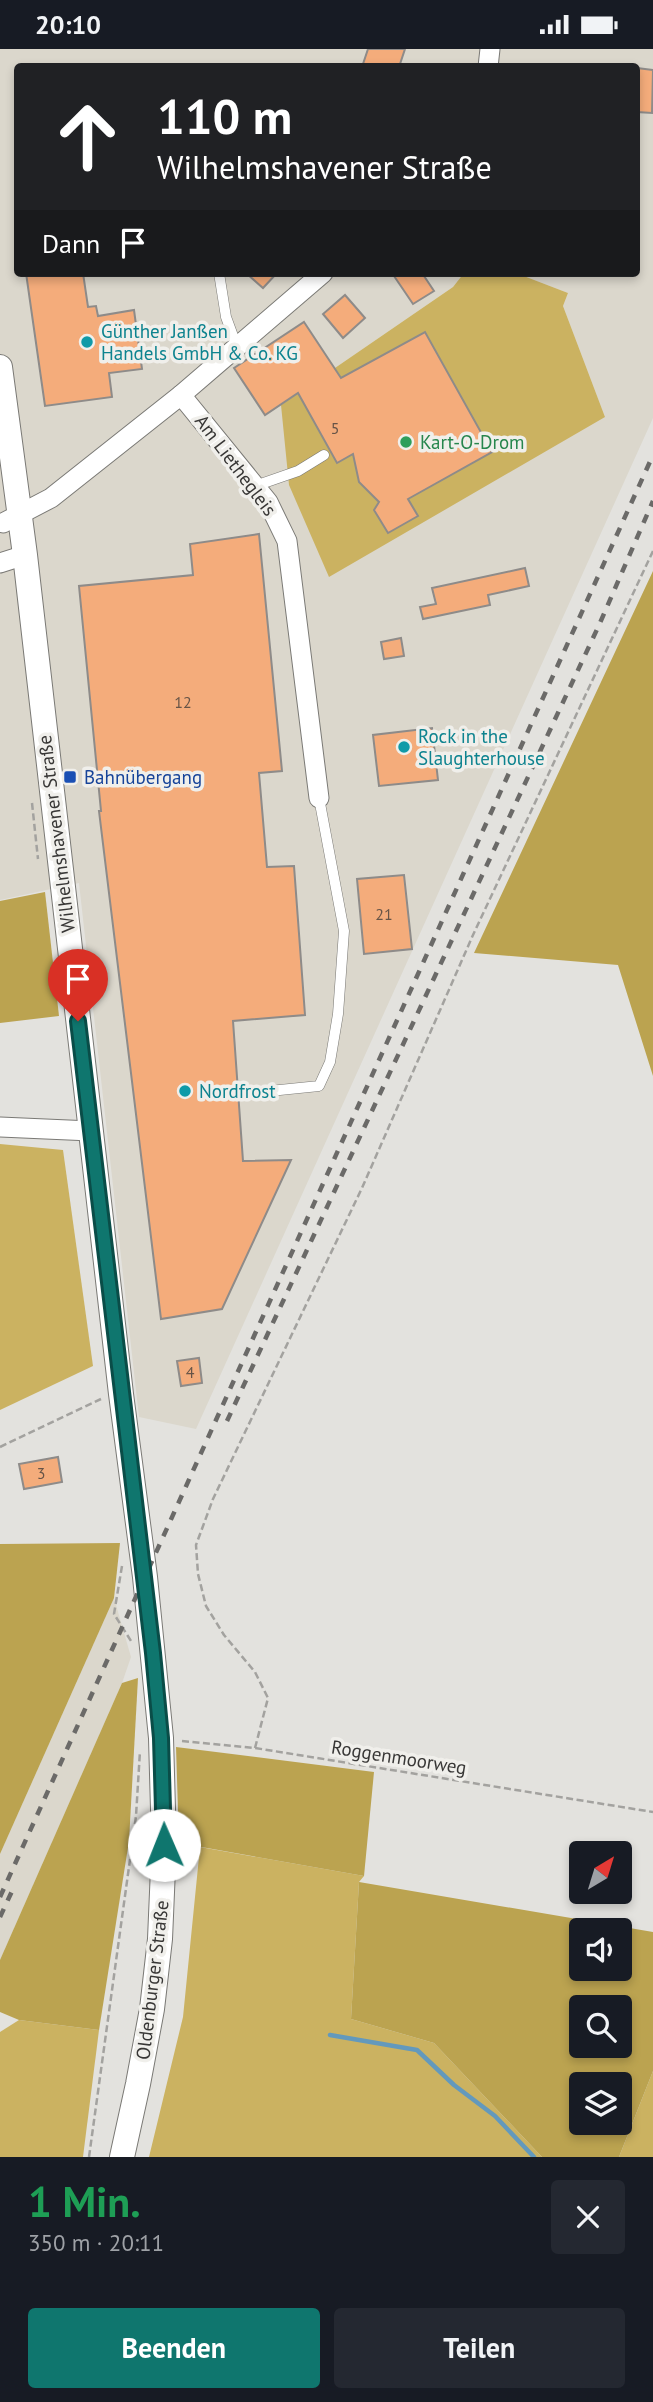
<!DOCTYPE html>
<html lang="de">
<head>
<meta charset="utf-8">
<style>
	:root { --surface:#171b24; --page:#242831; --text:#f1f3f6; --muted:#9ea1a6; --accent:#0f766e }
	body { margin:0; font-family:"PT Sans",sans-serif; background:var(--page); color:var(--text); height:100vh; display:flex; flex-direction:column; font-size:26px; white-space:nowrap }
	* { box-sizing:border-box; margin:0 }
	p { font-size:23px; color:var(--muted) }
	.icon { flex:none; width:38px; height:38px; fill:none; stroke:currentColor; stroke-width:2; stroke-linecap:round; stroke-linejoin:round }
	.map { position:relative; height:2108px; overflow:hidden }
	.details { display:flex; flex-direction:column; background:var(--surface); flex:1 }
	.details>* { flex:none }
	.banner { position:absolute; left:14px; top:14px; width:626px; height:214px; border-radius:7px; box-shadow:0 4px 10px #0003; background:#202124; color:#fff; overflow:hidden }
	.needle { width:46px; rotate:38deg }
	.buttons { position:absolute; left:569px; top:1792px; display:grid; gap:14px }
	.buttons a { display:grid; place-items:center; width:63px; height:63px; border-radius:7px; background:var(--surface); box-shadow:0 4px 10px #0003; font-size:35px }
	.pin { position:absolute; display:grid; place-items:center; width:60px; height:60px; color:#fff; margin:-72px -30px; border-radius:50% 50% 50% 0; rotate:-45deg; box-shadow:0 0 7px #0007 }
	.pin .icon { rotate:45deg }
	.me { position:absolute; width:77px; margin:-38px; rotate:359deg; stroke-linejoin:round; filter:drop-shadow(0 0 5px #0008) }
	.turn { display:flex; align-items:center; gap:24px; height:147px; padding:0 28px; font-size:32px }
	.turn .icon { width:91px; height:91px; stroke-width:2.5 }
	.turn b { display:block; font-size:49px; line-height:60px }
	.then { display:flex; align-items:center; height:66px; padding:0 28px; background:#0003; gap:14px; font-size:26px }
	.round { display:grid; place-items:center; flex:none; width:74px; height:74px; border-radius:7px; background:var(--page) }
	.headline { display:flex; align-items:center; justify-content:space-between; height:119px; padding:0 28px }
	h1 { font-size:42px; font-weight:700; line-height:52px; color:#1e9e55 }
	.primary-button { display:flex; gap:14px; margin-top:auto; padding:14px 28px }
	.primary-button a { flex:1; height:80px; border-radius:7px; background:var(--accent); color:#fff; font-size:28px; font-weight:700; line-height:80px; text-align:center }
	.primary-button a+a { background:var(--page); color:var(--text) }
	.status { display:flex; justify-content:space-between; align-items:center; height:49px; padding:0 35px; background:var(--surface); direction:ltr }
	.status svg { height:19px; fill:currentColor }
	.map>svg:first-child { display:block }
</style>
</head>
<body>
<div class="status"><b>20:10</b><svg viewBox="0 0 49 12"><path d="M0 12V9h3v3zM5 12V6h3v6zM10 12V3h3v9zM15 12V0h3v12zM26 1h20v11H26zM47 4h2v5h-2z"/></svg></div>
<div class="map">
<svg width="653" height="2108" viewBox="0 0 653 2108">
	<rect width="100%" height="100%" fill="#e3e2de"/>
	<g fill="#dbd7cc" fill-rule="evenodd">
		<path d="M0 0H653V369L196 1380 139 1368 79 834 0 851ZM18 18H637V224H516L568 244 563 257 605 368 281 356 453 238 464 224H18Z"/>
		<polygon points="114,1549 131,1608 122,1634 0,1911 0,1805"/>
	</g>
	<g fill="#cbb261">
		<polygon points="464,224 516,224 568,244 563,257 605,368 329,528 289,436 281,356 453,238"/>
		<polygon points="0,1095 63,1101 93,1317 0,1361"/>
		<polygon points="200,1798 364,1827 359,1833 351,1970 434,1994 542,2108 149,2108 183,1968"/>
		<polygon points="19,1971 99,1981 83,2108 0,2108 0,1983"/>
		<polygon points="653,2022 653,2108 619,2108"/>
	</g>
	<g fill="#bba350" fill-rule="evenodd">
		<polygon points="653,522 653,1027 618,916 474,904"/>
		<polygon points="45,843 59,967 0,974 0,852"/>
		<polygon points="120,1494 114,1549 0,1805 0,1495"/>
		<polygon points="138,1629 129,1792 99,1981 19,1971 0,1963 0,1911 122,1634"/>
		<polygon points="176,1698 374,1723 364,1827 179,1794"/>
		<path d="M359 1833 653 1883V2022L619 2108H542L434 1994 351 1970ZM581 1881H620V1920H581ZM620 1958V1997H581V1958ZM620 2035V2074H581V2035Z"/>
	</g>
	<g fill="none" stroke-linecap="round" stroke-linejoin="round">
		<polyline stroke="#6399bc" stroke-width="4.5" points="330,1986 417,2001 454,2036 495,2067 534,2108"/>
	</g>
	<g fill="#f4ac7b" stroke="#8e8b89" stroke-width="2">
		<polygon points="368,0 405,0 399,18 362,18"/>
		<polygon points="637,19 653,21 652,64 637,63"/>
		<polygon points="26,224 83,224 88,258 96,257 98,267 134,261 142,320 109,324 112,348 45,357"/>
		<polygon points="246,224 277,224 263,239"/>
		<polygon points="392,224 422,224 434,242 413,255"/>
		<polygon points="345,246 365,269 343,289 323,265"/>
		<polygon points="304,273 341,329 425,283 492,403 408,450 418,467 388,484 374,461 379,453 359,433 353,405 337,414 298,344 265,366 234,319"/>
		<polygon points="259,485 282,722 259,724 267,818 294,817 305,966 233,972 243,1112 291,1111 222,1260 161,1270 99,762 101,762 79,537 193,526 190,495"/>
		<polygon points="525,519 529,537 488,546 490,556 423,570 420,558 436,555 432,539"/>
		<polygon points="401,589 404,607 384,610 381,593"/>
		<polygon points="432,679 438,731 379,737 373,686"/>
		<polygon points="404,826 412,900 364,905 357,830"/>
		<polygon points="199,1309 202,1334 181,1337 177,1312"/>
		<polygon points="58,1408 62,1433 24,1440 19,1415"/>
	</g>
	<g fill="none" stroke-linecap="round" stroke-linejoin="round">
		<defs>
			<g id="service">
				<polyline points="219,224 226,268 237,298"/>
				<polyline points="255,437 298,422 324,406"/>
				<polyline points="260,1043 319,1037 330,1013 338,965 344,882 319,749"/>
			</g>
			<g id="minor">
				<polyline points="488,18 490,0"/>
				<polyline points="181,346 323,224"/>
				<polyline points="3,474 51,449 181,346 268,453 287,492 319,749"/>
				<polyline points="0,514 25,506"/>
				<polyline points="0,1078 91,1082"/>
			</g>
			<polyline id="tertiary" points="0,318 25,506 121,1345 145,1528 161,1689 164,1796 160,1890 152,1960 138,2035 122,2108"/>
		</defs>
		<use href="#service" stroke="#7a7975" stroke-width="11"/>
		<use href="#minor" stroke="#7a7975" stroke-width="21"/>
		<use href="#tertiary" stroke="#7a7975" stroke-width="26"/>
		<g stroke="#a3a29f" stroke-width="2.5" stroke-dasharray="7 3.5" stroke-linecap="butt">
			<polyline points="32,754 38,810"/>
			<polyline points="0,1398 101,1350"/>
			<polyline points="122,1517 114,1565 131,1592"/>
			<polyline points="182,1692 255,1699 653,1763"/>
			<polyline points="255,1699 268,1649 255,1623 224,1586 206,1557 198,1525 196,1496 213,1450 362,1139 473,886 653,502"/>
			<polyline points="89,2108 136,1767 140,1702"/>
		</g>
		<use href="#service" stroke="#fff" stroke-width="10"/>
		<use href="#minor" stroke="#fff" stroke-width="19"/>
		<use href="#tertiary" stroke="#fff" stroke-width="24"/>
		<g stroke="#6b6a68" stroke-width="4.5" stroke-dasharray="9 9" stroke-linecap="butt">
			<polyline points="227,1372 600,574 653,452"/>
			<polyline points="0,1848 653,406"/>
			<polyline points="0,1868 13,1840"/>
		</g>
	</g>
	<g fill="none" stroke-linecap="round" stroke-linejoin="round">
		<defs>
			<polyline id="route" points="78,972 153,1604 161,1689 164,1796"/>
		</defs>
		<use href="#route" stroke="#0a4d48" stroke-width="18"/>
		<use href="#route" stroke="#0f766e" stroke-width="12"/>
	</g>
	<g fill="#0f9aa8" stroke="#f0efeb" stroke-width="2.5">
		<circle cx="87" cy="293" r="7"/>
		<circle cx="404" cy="698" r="7"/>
		<circle cx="185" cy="1042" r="7"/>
	</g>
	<circle fill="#2e9e5b" stroke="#f0efeb" stroke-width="2.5" cx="406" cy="393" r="7"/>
	<rect fill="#1a4fb4" stroke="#f0efeb" stroke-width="2.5" x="63" y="721" width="14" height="14" rx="3.5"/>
	<g text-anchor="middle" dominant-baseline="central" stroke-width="7" stroke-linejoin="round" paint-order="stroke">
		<g font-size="16" fill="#675447">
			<text x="335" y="379">5</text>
			<text x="183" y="653">12</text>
			<text x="384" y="865">21</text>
			<text x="190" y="1323">4</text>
			<text x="41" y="1424">3</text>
		</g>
		<g font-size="19" fill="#0d838f" stroke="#f0efeb" text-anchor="start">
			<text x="101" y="282">Günther Janßen<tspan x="101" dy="22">Handels GmbH &amp; Co. KG</tspan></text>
			<text x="418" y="687">Rock in the<tspan x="418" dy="22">Slaughterhouse</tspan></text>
			<text x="199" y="1042">Nordfrost</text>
		</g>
		<g font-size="19" fill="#27864d" stroke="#f0efeb" text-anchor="start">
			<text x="420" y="393">Kart-O-Drom</text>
		</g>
		<g font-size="19" fill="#383736" stroke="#f0efeb">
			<text transform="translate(236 416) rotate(53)">Am Liethegleis</text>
			<text transform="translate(56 785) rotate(-97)">Wilhelmshavener Straße</text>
			<text transform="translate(399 1708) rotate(9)">Roggenmoorweg</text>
			<text transform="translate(152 1931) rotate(-83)">Oldenburger Straße</text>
		</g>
		<g font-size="19" fill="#164399" stroke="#f0efeb" text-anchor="start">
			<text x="84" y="728">Bahnübergang</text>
		</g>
	</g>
</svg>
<div class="buttons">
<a><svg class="needle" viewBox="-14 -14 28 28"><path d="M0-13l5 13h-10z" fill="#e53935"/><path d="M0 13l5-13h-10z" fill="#9ea1a6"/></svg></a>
<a><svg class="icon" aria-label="sound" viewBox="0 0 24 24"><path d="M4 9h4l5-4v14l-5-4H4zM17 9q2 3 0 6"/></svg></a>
<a><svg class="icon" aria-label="search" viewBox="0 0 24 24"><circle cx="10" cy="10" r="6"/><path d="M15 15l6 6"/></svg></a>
<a><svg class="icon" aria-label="layers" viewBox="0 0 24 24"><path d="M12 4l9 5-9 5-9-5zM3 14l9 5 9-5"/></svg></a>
</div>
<div class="pin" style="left:78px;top:972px;background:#d93025"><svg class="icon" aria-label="arrive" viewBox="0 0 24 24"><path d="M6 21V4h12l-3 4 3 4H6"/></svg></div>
<svg class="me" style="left:164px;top:1796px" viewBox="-20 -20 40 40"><circle r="19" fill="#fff"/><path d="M0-13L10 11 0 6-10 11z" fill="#0f766e"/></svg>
<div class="banner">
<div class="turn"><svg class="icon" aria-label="ahead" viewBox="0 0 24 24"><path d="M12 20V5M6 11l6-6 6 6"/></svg><div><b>110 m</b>Wilhelmshavener Straße</div></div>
<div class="then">Dann<svg class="icon" aria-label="arrive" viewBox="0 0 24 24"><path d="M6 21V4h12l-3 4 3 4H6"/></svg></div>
</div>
</div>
<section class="details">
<div class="headline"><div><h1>1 Min.</h1><p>350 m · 20:11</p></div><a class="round"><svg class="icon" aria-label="close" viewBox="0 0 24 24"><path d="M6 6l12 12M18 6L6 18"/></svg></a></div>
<div class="primary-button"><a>Beenden</a><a>Teilen</a></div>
</section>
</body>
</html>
